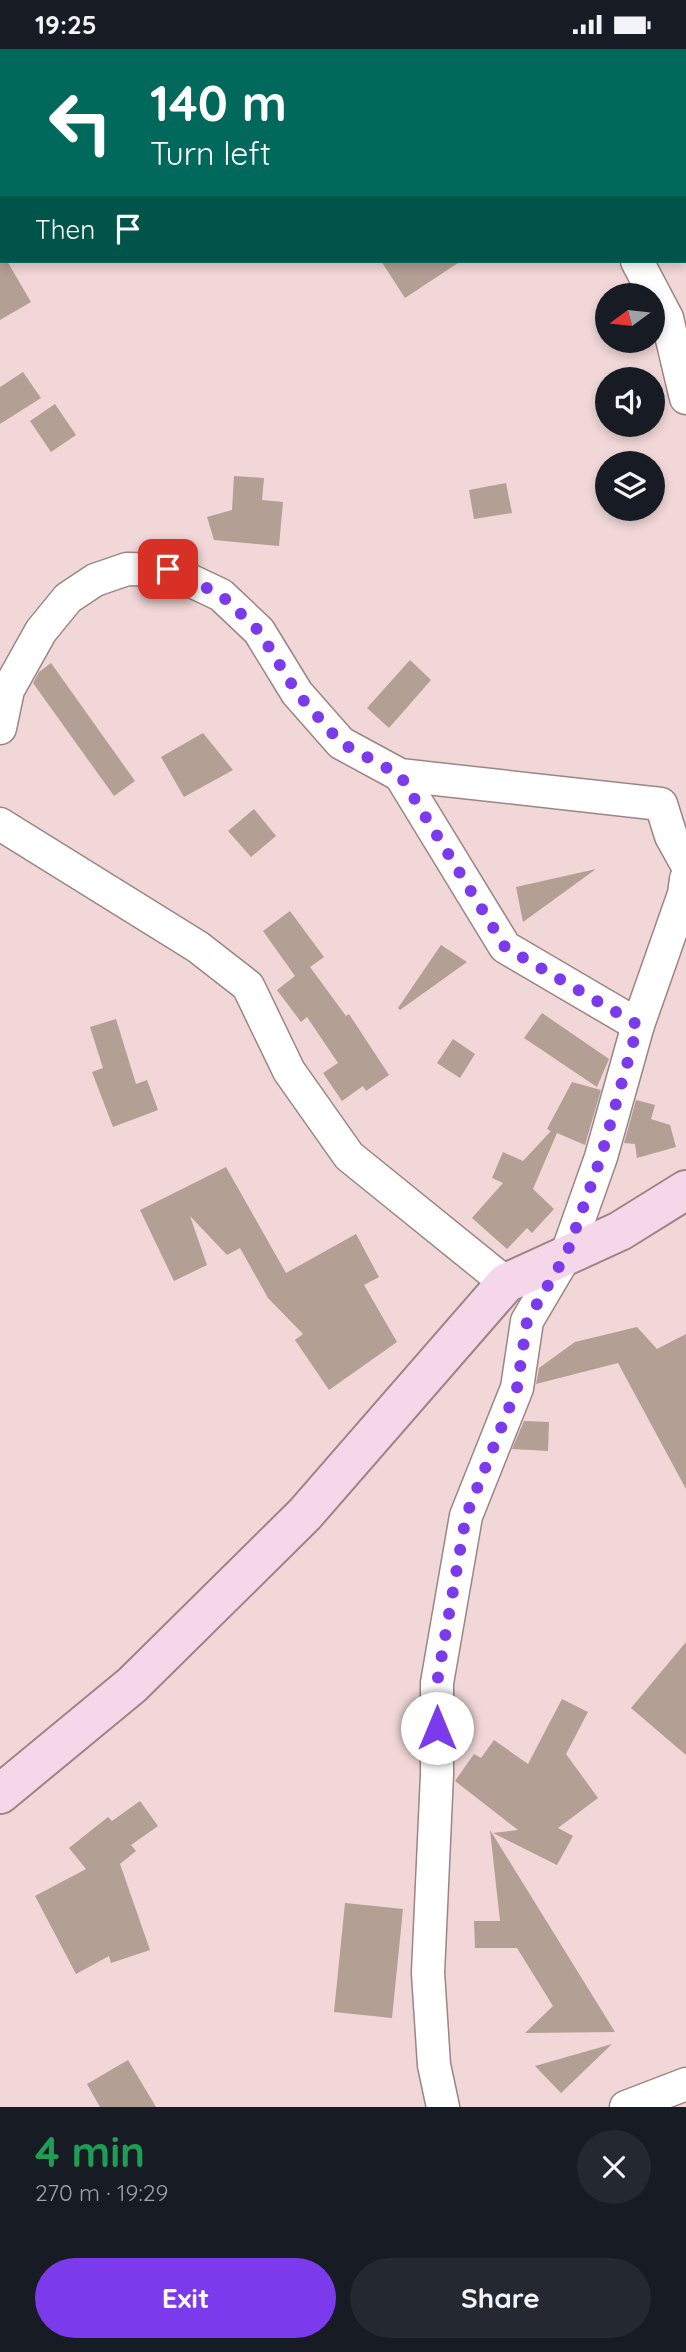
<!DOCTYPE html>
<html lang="en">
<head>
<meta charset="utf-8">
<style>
	:root { --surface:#171b24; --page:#242831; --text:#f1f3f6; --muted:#9ea1a6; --accent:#7c3aed }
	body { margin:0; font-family:Quicksand,sans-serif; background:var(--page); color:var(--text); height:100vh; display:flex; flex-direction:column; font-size:26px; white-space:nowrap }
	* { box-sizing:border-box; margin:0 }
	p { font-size:23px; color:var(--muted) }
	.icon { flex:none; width:38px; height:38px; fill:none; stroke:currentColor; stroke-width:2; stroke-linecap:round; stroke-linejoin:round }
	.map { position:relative; height:2058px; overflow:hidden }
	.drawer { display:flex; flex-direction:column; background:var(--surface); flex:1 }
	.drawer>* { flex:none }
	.hud { position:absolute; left:0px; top:0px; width:686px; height:214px; box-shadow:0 4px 10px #0003; background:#00695c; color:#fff; overflow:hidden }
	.needle { width:46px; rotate:255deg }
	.fabs { position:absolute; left:595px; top:234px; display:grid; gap:14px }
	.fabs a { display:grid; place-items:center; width:70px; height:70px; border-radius:50%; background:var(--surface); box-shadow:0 4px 10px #0003; font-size:35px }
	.pin { position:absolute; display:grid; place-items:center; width:60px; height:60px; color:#fff; margin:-30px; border-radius:14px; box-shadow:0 4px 10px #0006 }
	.me { position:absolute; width:77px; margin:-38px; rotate:0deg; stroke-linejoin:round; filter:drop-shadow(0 0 5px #0008) }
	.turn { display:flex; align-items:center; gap:24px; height:147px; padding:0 35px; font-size:32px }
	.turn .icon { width:91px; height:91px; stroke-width:2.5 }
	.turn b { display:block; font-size:49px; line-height:60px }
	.then { display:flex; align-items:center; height:66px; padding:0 35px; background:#0003; gap:14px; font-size:26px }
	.round { display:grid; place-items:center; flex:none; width:74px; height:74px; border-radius:37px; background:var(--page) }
	.overview { display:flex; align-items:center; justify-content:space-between; height:119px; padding:0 35px }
	h1 { font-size:42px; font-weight:700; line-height:52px; color:#1e9e55 }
	.button { display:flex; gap:14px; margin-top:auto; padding:14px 35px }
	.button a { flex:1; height:80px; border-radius:42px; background:var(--accent); color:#fff; font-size:28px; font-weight:700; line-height:80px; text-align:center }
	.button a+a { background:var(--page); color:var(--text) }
	.status { display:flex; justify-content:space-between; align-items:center; height:49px; padding:0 35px; background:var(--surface); direction:ltr }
	.status svg { height:19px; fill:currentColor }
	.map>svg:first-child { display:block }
</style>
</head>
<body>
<div class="status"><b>19:25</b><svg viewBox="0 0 49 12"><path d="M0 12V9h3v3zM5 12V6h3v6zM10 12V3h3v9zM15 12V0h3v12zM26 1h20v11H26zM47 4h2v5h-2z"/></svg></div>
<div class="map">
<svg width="686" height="2058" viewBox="0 0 686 2058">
	<rect width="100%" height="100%" fill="#f1d7d7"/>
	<g fill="#b39f93">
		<polygon points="0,198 2,212 7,212 31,253 0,271"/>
		<polygon points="381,212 461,212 405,249"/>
		<polygon points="23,323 41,349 0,375 0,338"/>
		<polygon points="55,355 76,386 51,403 30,372"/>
		<polygon points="234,427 264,429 262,451 283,453 279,497 214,491 207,468 232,461"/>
		<polygon points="506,434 512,464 474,470 469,441"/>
		<polygon points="410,611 431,631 389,679 367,659"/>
		<polygon points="51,614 135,732 114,747 33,634 39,623"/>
		<polygon points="203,684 233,721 184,748 161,708"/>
		<polygon points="254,760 276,787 251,808 228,782"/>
		<polygon points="596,820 523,873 516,838"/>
		<polygon points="290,862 324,908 310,918 346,967 349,965 389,1026 366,1042 363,1037 342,1052 323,1024 338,1014 307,968 301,973 277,941 295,927 263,882"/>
		<polygon points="441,896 467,913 400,961 398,959"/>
		<polygon points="542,964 609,1010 597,1038 524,989"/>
		<polygon points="116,970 136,1035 147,1031 158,1061 113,1078 92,1023 103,1019 90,978"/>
		<polygon points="453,990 475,1005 460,1029 437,1014"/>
		<polygon points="572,1033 601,1041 585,1096 557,1084 533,1140 554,1160 532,1184 527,1179 507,1200 472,1169 503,1134 492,1129 503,1103 523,1112 551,1082 547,1080"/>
		<polygon points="636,1051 655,1056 651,1070 670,1076 676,1098 637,1109 635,1095 624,1094"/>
		<polygon points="226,1118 286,1224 356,1185 379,1228 364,1236 397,1293 329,1341 295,1291 303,1285 268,1249 240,1199 227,1206 190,1167 207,1216 174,1232 140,1161"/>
		<polygon points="637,1278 657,1300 686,1285 686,1440 618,1314 536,1335 539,1319 575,1293"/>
		<polygon points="524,1372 549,1373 548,1402 512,1400"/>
		<polygon points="686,1593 686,1706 631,1659"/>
		<polygon points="562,1650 588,1663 566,1705 598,1749 558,1779 573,1787 557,1816 493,1784 518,1781 455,1732 474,1705 481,1709 494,1691 528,1715"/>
		<polygon points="140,1752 158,1777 131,1796 136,1802 120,1815 150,1901 111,1914 109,1907 76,1925 35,1847 86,1820 69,1799 108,1768 112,1772"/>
		<polygon points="490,1781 615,1983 525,1984 553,1957 517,1899 475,1899 474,1872 500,1872"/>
		<polygon points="345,1854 403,1860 392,1969 334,1963"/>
		<polygon points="612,1995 561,2044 535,2017"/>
		<polygon points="128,2011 156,2058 100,2058 87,2035"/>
	</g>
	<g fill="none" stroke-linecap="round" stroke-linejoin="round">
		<defs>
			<g id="minor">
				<polyline points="489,0 491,2"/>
				<polyline points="306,2 310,0"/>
				<polyline points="0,94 2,94"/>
				<polyline points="637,212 667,269 686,349"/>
				<polyline points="0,679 8,641 41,582 68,549 95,531 127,520 168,521 221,546 259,582 297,644 341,694 400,726 661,755 671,787 686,814"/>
				<polyline points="400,726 505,898 638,976"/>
				<polyline points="0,775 198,898 248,937 289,1022 349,1107 506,1234"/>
				<polyline points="443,2058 434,2016 428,1924 437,1725 437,1634 466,1467 517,1339 527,1272 567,1204 601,1108 638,976 684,845 686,830"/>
				<polyline points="626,2058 686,2035"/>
			</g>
			<polyline id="secondary" points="0,1745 132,1636 305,1465 506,1234 620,1182 686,1141"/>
		</defs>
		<use href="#minor" stroke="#9c8585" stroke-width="35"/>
		<use href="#secondary" stroke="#9c8585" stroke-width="42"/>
		<use href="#minor" stroke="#fff" stroke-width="32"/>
		<use href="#secondary" stroke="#f5d7ea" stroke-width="38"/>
	</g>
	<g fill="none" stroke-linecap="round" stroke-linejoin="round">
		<polyline stroke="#7c3aed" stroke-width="12" stroke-dasharray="0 21.6" points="168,520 221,546 259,582 297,644 341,694 400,726 505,898 638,976 601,1108 567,1204 527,1272 517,1339 466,1467 437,1634 437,1679"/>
	</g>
</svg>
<div class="fabs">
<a><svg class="needle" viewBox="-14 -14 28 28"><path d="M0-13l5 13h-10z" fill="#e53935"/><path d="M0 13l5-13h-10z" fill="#9ea1a6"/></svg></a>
<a><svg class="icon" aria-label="sound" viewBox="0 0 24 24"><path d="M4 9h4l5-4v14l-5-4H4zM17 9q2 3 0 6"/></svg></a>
<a><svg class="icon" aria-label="layers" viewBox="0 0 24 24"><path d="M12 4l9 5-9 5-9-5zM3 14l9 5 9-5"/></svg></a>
</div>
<div class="pin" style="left:168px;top:520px;background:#d93025"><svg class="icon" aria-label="arrive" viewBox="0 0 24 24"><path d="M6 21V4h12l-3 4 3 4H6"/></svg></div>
<svg class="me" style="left:437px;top:1679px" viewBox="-20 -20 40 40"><circle r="19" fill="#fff"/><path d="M0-13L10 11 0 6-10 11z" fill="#7c3aed"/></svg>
<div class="hud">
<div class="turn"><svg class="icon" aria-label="left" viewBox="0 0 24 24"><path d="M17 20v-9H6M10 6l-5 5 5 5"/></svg><div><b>140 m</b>Turn left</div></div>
<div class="then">Then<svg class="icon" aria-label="arrive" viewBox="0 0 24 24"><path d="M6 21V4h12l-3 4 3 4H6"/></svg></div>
</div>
</div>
<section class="drawer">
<div class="overview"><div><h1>4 min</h1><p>270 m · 19:29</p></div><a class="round"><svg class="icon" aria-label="close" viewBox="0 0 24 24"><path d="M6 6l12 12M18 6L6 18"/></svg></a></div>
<div class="button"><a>Exit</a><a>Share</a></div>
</section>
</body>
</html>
